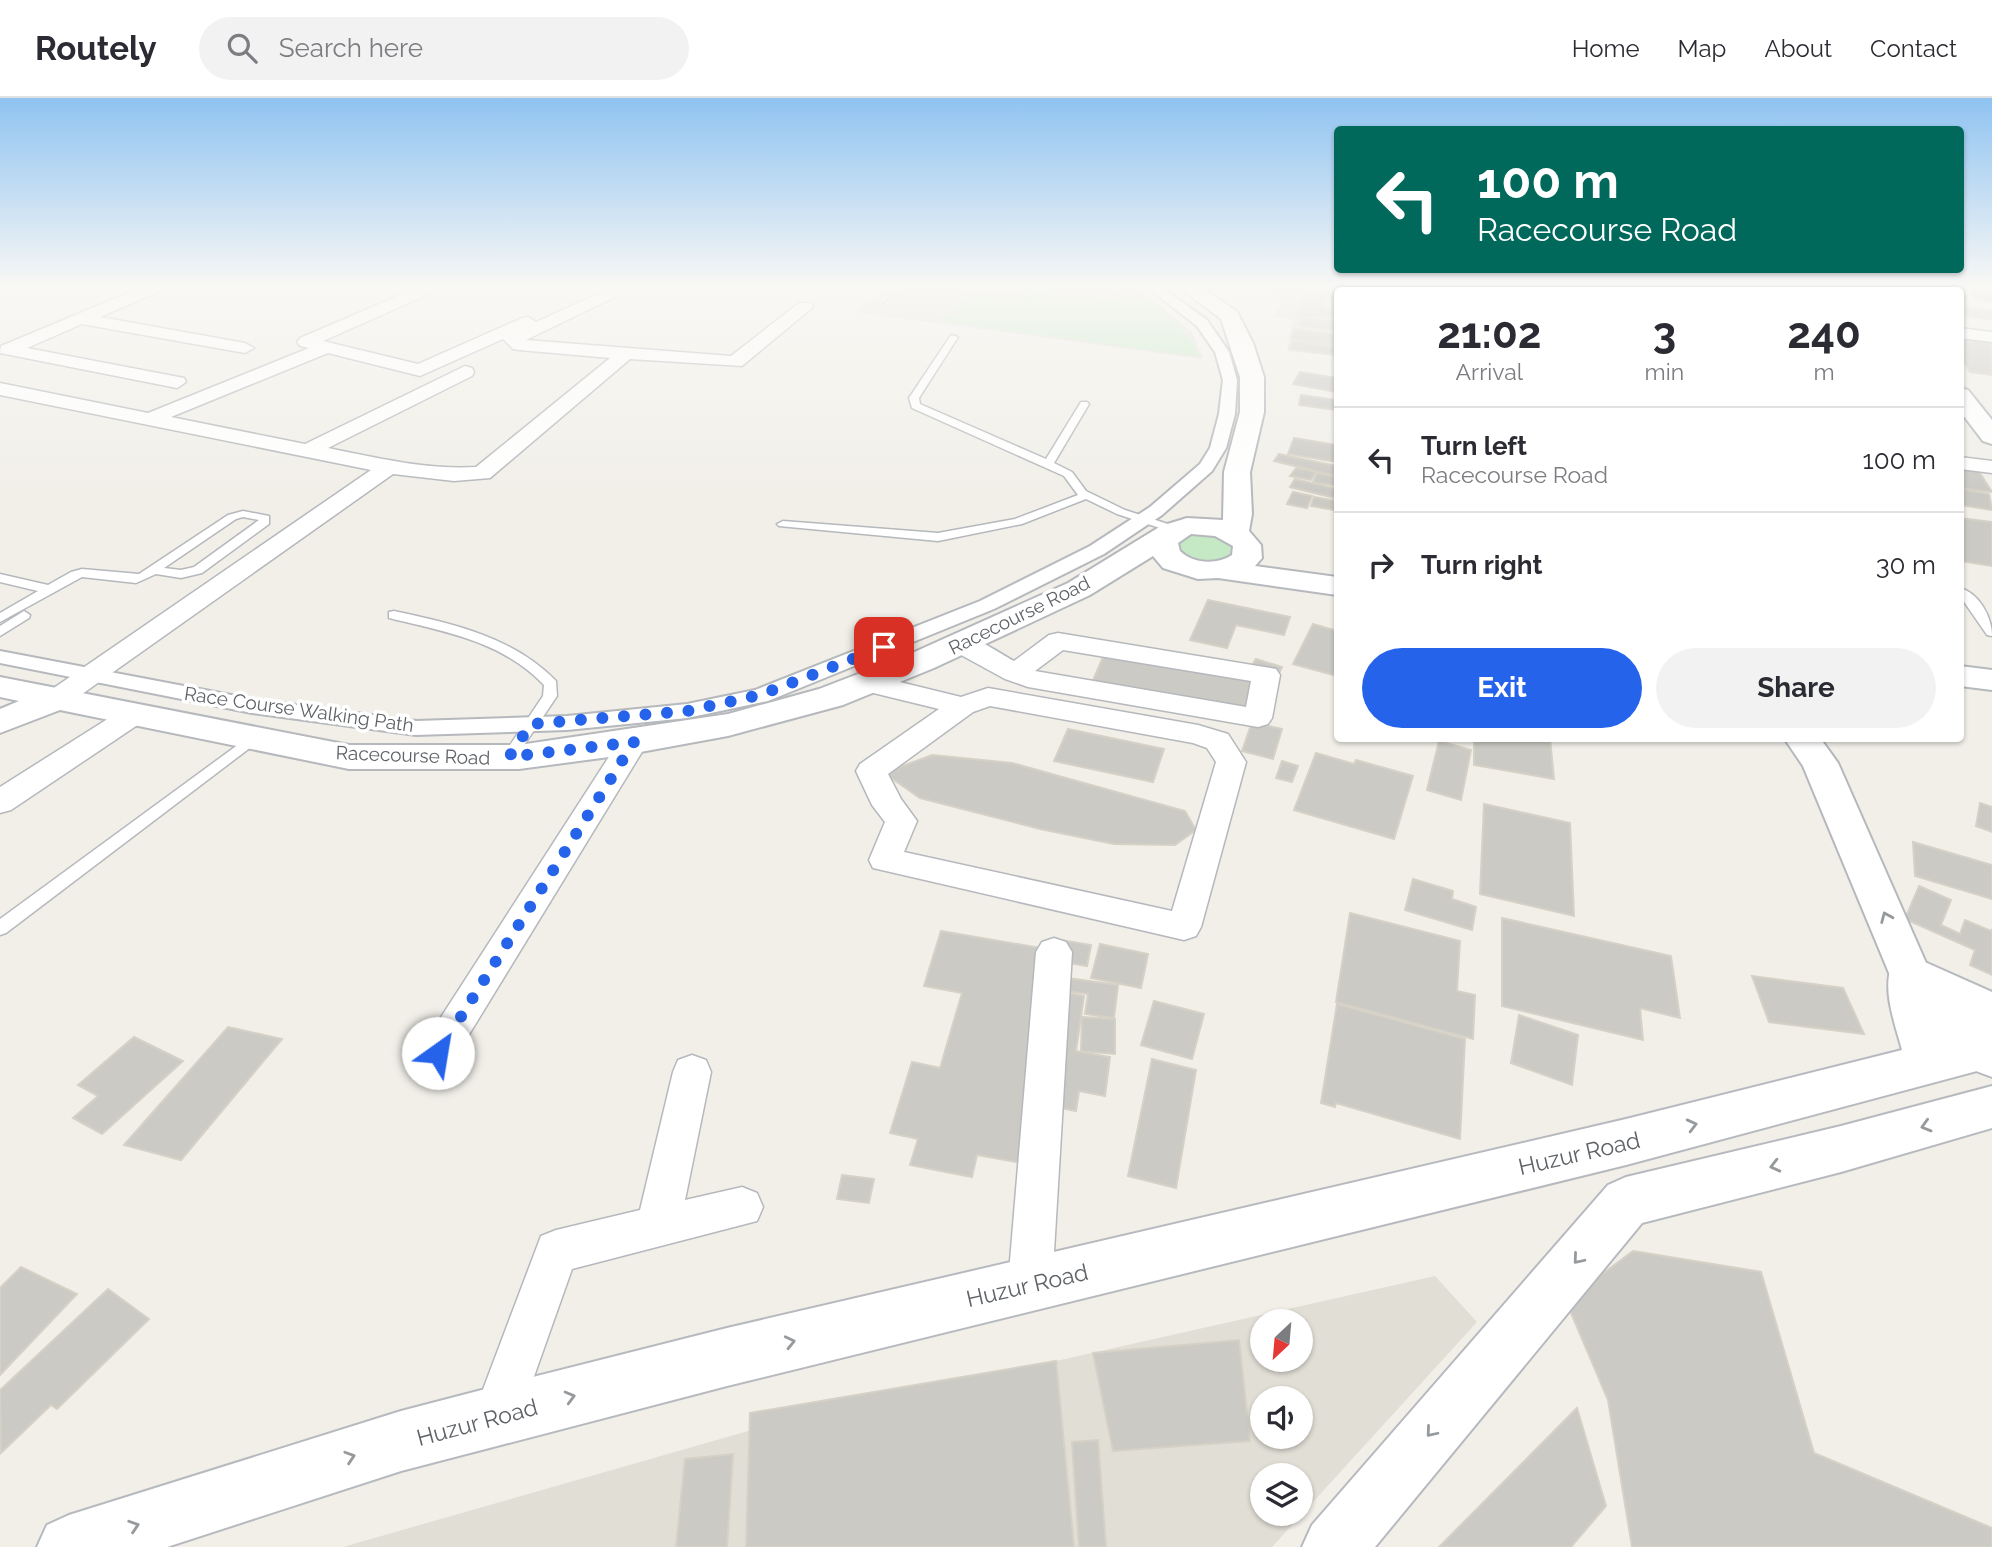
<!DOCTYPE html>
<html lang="en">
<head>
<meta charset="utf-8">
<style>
	:root { --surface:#fff; --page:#f2f2f3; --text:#2b2b33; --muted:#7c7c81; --line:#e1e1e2; --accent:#2563eb }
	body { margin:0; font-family:Raleway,sans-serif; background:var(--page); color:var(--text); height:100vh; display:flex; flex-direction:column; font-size:26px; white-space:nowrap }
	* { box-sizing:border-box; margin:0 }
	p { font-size:23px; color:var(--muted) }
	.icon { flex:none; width:38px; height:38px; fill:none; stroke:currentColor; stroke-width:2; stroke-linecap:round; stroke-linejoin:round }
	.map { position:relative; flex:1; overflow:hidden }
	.side { position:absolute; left:1334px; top:189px; width:630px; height:455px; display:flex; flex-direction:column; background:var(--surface); border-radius:7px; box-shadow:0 2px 5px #0004 }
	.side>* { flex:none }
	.top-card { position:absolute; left:1334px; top:28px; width:630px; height:147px; border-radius:7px; box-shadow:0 2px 5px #0004; background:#00695c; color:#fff; overflow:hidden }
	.needle { width:46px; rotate:206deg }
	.buttons { position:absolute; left:1250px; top:1211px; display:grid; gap:14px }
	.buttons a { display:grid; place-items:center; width:63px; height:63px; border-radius:50%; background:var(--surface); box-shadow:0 2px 5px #0004; font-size:35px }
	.pin { position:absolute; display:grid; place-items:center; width:60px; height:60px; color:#fff; margin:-30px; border-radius:14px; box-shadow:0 4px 10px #0006 }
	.me { position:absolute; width:77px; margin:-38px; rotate:32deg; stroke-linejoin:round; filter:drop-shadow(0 0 5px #0008) }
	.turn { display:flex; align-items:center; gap:24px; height:147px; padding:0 28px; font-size:32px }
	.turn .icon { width:91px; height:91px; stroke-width:2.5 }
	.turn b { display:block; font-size:49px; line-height:60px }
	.eta { display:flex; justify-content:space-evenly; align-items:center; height:119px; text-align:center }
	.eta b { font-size:42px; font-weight:700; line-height:49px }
	.action { display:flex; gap:14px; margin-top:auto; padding:14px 28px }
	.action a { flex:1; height:80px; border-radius:42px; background:var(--accent); color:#fff; font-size:28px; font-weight:700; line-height:80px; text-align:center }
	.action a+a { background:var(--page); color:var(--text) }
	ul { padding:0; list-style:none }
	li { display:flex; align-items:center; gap:21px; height:105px; padding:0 28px; border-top:2px solid var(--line) }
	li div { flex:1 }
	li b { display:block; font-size:26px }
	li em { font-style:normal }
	header { display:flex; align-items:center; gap:42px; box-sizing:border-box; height:98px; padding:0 35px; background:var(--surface); border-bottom:2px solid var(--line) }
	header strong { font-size:33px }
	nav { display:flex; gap:38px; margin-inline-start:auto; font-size:24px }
	.search { width:490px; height:63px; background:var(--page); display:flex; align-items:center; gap:18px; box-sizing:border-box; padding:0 24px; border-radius:38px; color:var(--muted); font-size:26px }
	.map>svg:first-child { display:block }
</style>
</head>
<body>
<header>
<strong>Routely</strong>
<div class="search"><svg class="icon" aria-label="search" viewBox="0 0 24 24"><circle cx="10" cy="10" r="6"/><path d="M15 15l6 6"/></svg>Search here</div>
<nav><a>Home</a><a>Map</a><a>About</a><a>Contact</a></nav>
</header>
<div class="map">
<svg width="1992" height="1449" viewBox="0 0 1992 1449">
	<rect width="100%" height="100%" fill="#f1efe8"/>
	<g fill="#e1ded6" fill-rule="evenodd">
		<polygon points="885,190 1138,190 1192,234 1203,261 854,214"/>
		<polygon points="1259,190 1830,190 1850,192 1337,192 1337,258 1287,253 1293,221 1274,219 1284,201 1273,200 1274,196 1257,194"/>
		<path d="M1435 1178 1477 1224 1272 1449H343L762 1329ZM1262 1223H1300V1262H1262ZM1262 1300H1300V1339H1262ZM1262 1377H1300V1416H1262Z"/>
	</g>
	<g fill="#c5e8c5">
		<path d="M1036 190 1070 195 1073 193 1117 203 1133 191C1165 209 1184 227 1200 259L939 223 976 194 1018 202Z"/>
		<polygon points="1396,190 1640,190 1639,192 1411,192"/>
		<polygon points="1199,431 1240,444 1227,467 1182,463 1172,440"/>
	</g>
	<g fill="#cccac5" stroke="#d6d1c6" stroke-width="2">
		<polygon points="982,190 1033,190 1021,197 979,192"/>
		<polygon points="1082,190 1118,190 1129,192 1120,198"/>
		<polygon points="1305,190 1345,192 1337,192 1337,203 1324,201 1322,210 1337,212 1337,219 1298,218"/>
		<polygon points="1773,190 1820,190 1831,192 1791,192"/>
		<polygon points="1970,190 1992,190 1992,204 1974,201"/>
		<polygon points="1960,208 1992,213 1992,222 1960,217"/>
		<polygon points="1302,220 1337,224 1337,232 1299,228"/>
		<polygon points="1294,231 1337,237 1337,247 1291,241"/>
		<polygon points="1960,237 1992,241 1992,277 1970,274 1960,257"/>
		<polygon points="1293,243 1337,249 1337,257 1290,251"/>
		<polygon points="1300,274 1337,280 1337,294 1293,286"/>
		<polygon points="1301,297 1337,302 1337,312 1299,307"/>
		<polygon points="1294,340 1337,347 1337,364 1288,356"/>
		<polygon points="1279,356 1337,368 1337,378 1274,363"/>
		<polygon points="1296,370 1316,374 1311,382 1290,378"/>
		<polygon points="1960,370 1978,372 1992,394 1960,390"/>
		<polygon points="1317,375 1337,379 1337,388 1313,384"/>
		<polygon points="1295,381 1337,391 1337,397 1335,400 1290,389"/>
		<polygon points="1960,391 1989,396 1992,412 1960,407"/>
		<polygon points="1293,394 1312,398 1307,410 1287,406"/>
		<polygon points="1314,399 1337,403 1335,412 1311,408"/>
		<polygon points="1960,420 1992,424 1992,468 1960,463"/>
		<polygon points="1208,502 1290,519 1284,537 1236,527 1227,550 1190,542"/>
		<polygon points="1313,526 1337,533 1337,578 1293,566"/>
		<polygon points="1106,552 1276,586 1266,624 1091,587"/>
		<polygon points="1256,561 1282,569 1279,575 1252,567"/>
		<polygon points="1252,624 1282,631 1273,661 1242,653"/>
		<polygon points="1068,631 1164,651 1153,684 1054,663"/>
		<polygon points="1474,640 1550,640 1554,681 1474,667"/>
		<polygon points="1439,643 1471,652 1461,702 1427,692"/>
		<polygon points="1316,655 1354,666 1356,662 1413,678 1394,741 1294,712"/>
		<polygon points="932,657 1012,665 1185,713 1196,732 1175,747 1114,746 1040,731 920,700 884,675"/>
		<polygon points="1282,663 1298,668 1292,684 1276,680"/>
		<polygon points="1980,705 1992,709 1992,734 1976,728"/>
		<polygon points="1484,706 1570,725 1574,818 1480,796"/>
		<polygon points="1913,744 1992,767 1992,801 1915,778"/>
		<polygon points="1413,781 1453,793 1452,801 1476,809 1472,832 1405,812"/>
		<polygon points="1919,788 1951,802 1941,827 1960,836 1965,822 1991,833 1992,831 1992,877 1970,867 1975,852 1905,821"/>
		<polygon points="1350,815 1460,843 1457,893 1475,897 1473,941 1336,904"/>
		<polygon points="1502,820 1671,858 1680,920 1640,910 1643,942 1502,908"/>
		<polygon points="941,833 1052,852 1022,1065 977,1057 972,1079 910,1067 918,1041 890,1035 912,964 940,970 962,895 924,888"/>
		<polygon points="1061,842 1091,847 1087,868 1056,863"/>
		<polygon points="1100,846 1148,856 1141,890 1091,880"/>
		<polygon points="1752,878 1843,890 1864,936 1769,924"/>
		<polygon points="1061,879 1118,887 1114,920 1085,916 1088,896 1059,892"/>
		<polygon points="1064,894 1084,898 1076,953 1110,959 1105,998 1079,993 1076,1013 1045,1007"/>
		<polygon points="1154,903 1204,916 1192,961 1141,947"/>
		<polygon points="1337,906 1465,941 1460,1041 1336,1005 1335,1009 1321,1005"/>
		<polygon points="1519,917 1578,937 1572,987 1511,965"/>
		<polygon points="1082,919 1115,921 1115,956 1081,953"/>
		<polygon points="228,929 282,941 181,1062 124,1047"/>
		<polygon points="134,939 183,963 102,1036 73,1020 98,998 78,987"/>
		<polygon points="1152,961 1196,972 1176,1090 1128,1078"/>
		<polygon points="842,1077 874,1081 869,1105 837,1101"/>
		<polygon points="1633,1153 1761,1174 1814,1355 1992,1430 1992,1449 1632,1449 1608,1302 1566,1203"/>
		<polygon points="21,1169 77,1196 0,1277 0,1190"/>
		<polygon points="108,1191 149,1221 57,1311 51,1307 1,1355 0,1292"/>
		<polygon points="1239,1242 1250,1343 1113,1353 1093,1255"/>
		<polygon points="1056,1263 1074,1449 746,1449 750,1315"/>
		<polygon points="1577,1310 1606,1408 1571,1449 1439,1449"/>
		<polygon points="1098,1342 1106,1449 1079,1449 1072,1344"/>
		<polygon points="733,1356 727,1449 676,1449 685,1361"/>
	</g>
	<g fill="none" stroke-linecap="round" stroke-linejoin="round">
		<defs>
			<g id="service">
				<polygon points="951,237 958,239 919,300 920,306 1046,361 1081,304 1087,304 1089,306 1054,365 1072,374 1086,393 1125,412 1180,430 1180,434 1172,434 1117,416 1086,401 1022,426 938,443 779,428 777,426 783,423 938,435 1015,421 1078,397 1064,378 912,310 909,300"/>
				<path d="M243 413 269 418V426L202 475 181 480 156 476 136 485 82 479 0 524V515L38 493 0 484V476L48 487 71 474 82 471 139 476 228 417ZM243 419 259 422 194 469 181 472 164 470 236 421Z"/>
				<path d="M1960 490C1979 495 1992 519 1992 538L1987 537 1960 498Z"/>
				<polygon points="24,513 30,517 29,520 0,538 0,528"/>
				<path d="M394 513C453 526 512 538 556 583L557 598 514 662 509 664 502 659 543 598 544 587C502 543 446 534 389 520V514Z"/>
				<polygon points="254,635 259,637 261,640 259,643 6,835 0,837 0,821"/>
			</g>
			<polygon id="pedestrian" points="1148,190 1162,190 1207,222 1229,254 1237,282 1235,316 1226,350 1212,373 1162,417 1104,456 994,511 768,603 687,620 567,632 416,637 252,615 0,565 0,553 252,601 416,623 567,618 687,606 755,592 980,503 1090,448 1150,409 1200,366 1210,350 1219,316 1223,282 1215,254 1197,228"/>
			<g id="minor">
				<polygon points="140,190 162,190 160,193 100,219 245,245 254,250 245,255 82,226 27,250 184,280 186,284 177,290 0,255 1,248"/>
				<path d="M417 190H438L436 193 323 243 418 266 522 220 528 219 536 224 611 190 619 195 617 198 526 242 731 258 799 205H811L813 209 742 268 630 261 490 380 454 383 393 376 68 606 58 609 48 606 44 600 48 594 371 372 0 297V285L148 315 309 250 300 248 297 244 300 240ZM503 241 513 251 519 252 610 260 476 369C427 372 377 360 328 350L472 278 474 274 472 270 465 268 305 346 171 319 328 255 420 278Z"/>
				<polygon points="1960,230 1992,234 1992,244 1960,240"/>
				<polygon points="1960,359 1992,363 1992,375 1960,371"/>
				<path d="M1058 535 1276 571 1280 577 1272 620 1268 626 1258 629 1028 589 1005 581 952 552 948 546 952 540C973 535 996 553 1014 563L1049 537ZM1063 552 1251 583 1246 609 1035 573Z"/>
				<path d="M867 576 961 599 988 590 1198 627 1228 636 1246 664 1201 829 1196 838 1184 842 873 770 869 762 885 724 872 707 856 673 860 666 939 611 857 591 853 585 857 579ZM990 608 1193 645 1207 650 1216 664 1172 813 904 754 917 723 901 701 888 676 973 614Z"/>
				<polygon points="135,607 145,610 149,616 145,622 11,712 0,715 0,689 125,610"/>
				<polygon points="633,634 643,637 648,644 451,966 438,971 425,966 419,955 425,944 623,637"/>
				<polygon points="1054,840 1066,844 1072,854 1052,1187 1046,1203 1030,1209 1014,1203 1008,1187 1036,854 1042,844"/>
				<polygon points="692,957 706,962 711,974 685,1102 742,1089 757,1095 763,1109 757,1123 572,1171 514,1335 497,1342 480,1335 473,1318 541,1138 556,1132 640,1112 673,974 678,962"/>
			</g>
			<g id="tertiary">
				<path d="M1180 190H1203L1237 214 1253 245 1264 279V314L1250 374 1252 416 1249 433 1261 447 1262 460 1255 468 1337 479V497L1218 480 1198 481 1163 470 1153 458 1090 497 934 570 843 607 728 638 624 657 519 671H349L60 612 0 635V611L19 603 0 599V579L349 647H519L728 616 819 591 910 556 1068 485 1161 428 1187 420 1223 422 1224 374 1240 314V279L1221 221ZM1191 436 1215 438 1233 448 1232 457C1217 467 1193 466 1180 453L1178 445Z"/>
				<polygon points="1938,190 1960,190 1958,192 1937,192"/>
				<polygon points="1960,290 1968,292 1992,322 1992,346 1983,343 1960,313"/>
				<polygon points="1960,568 1992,572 1992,592 1960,588"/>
				<polygon points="1784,640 1820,640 1838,665 1926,865 1992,930 1992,979 1976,973 1923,922 1894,887 1803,668"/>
			</g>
			<g id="secondary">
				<path d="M1909 857 1992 894V969L1626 1067 727 1288 497 1348 401 1373 167 1449H37L47 1427 69 1417 401 1313 497 1288 727 1230 1626 1021 1902 952C1895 925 1880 888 1894 863ZM1937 908 1986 931 1946 941Z"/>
				<polygon points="1992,988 1992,1030 1841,1074 1642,1125 1375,1449 1302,1449 1312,1427 1608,1087 1626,1079 1841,1028"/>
			</g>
		</defs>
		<use href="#service" stroke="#b5b8bc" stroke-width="3"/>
		<use href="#pedestrian" stroke="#b5b8bc" stroke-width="4"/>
		<use href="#minor" stroke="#b5b8bc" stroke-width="3"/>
		<use href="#tertiary" stroke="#b5b8bc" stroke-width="4"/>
		<use href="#secondary" stroke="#b6babf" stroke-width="4"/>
		<g stroke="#9cc7a9" stroke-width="2.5" stroke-dasharray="4.5 2" stroke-linecap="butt">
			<polyline points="970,190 986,195"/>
			<polyline points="1057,190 1071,190"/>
			<polyline points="899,191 911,193"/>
			<polyline points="918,191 1026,200 1060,191"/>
			<polyline points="882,207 894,194 903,196 920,190"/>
		</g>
		<use href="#service" fill="#fff" fill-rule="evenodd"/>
		<use href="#pedestrian" fill="#fff" fill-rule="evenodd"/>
		<use href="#minor" fill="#fff" fill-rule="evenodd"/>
		<use href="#tertiary" fill="#fff" fill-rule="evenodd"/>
		<use href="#secondary" fill="#fff" fill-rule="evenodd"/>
	</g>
	<defs><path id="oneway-chevron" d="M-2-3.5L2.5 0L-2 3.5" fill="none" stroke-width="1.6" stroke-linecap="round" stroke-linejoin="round" transform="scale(1.75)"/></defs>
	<g stroke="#979a9d">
		<use href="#oneway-chevron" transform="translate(1886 819) rotate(-113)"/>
		<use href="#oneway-chevron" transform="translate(1692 1027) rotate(-14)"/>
		<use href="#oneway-chevron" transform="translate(1926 1028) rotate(164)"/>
		<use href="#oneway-chevron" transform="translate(1775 1068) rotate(166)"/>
		<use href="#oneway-chevron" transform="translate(1578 1161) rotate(130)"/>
		<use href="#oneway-chevron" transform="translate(790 1244) rotate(-13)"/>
		<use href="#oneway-chevron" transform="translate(570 1299) rotate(-15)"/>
		<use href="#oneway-chevron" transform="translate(1431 1334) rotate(130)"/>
		<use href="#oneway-chevron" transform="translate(350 1359) rotate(-18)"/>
		<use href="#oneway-chevron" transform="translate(134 1428) rotate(-18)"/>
	</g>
	<linearGradient id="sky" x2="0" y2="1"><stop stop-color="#8fc3f1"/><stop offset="0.48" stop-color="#f9f8f5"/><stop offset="1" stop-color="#f9f8f5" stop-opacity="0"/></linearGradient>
	<rect width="1992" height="393" fill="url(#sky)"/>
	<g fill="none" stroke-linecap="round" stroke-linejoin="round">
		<polyline stroke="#2563eb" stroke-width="12" stroke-dasharray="0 21.6" points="438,955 634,644 509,659 531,626 687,613 760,597 884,549"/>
	</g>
	<g text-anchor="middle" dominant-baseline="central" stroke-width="7" stroke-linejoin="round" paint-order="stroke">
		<g font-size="19" fill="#5f6368" stroke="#fff">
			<text transform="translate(1019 517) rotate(-26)">Racecourse Road</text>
			<text transform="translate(299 611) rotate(8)">Race Course Walking Path</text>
			<text transform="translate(413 657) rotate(2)">Racecourse Road</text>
		</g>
		<g font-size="23" fill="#5f6368" stroke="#fff">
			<text transform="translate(1579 1055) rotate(-13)">Huzur Road</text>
			<text transform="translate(1027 1187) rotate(-13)">Huzur Road</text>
			<text transform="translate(477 1324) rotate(-15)">Huzur Road</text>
		</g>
	</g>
</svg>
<div class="buttons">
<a><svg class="needle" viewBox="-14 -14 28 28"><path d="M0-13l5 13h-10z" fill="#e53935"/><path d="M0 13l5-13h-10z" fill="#7c7c81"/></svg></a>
<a><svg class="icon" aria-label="sound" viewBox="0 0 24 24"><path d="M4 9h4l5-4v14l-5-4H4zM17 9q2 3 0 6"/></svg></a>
<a><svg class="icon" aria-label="layers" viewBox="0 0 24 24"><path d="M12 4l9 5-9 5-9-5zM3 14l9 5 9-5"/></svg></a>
</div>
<div class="pin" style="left:884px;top:549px;background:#d93025"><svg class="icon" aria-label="arrive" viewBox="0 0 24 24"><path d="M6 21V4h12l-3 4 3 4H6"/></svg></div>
<svg class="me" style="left:438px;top:955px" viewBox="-20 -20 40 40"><circle r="19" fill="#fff"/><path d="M0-13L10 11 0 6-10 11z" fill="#2563eb"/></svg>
<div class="top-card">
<div class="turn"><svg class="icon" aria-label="left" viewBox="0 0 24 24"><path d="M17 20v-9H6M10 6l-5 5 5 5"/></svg><div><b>100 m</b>Racecourse Road</div></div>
</div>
<section class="side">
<div class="eta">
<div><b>21:02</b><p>Arrival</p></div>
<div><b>3</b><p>min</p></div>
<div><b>240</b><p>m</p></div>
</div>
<ul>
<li><svg class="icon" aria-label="left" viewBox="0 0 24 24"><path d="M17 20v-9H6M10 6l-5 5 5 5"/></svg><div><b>Turn left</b><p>Racecourse Road</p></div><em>100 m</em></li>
<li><svg class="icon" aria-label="right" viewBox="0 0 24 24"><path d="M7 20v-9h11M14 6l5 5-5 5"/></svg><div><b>Turn right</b></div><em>30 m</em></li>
</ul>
<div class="action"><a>Exit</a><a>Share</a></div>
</section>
</div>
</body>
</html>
